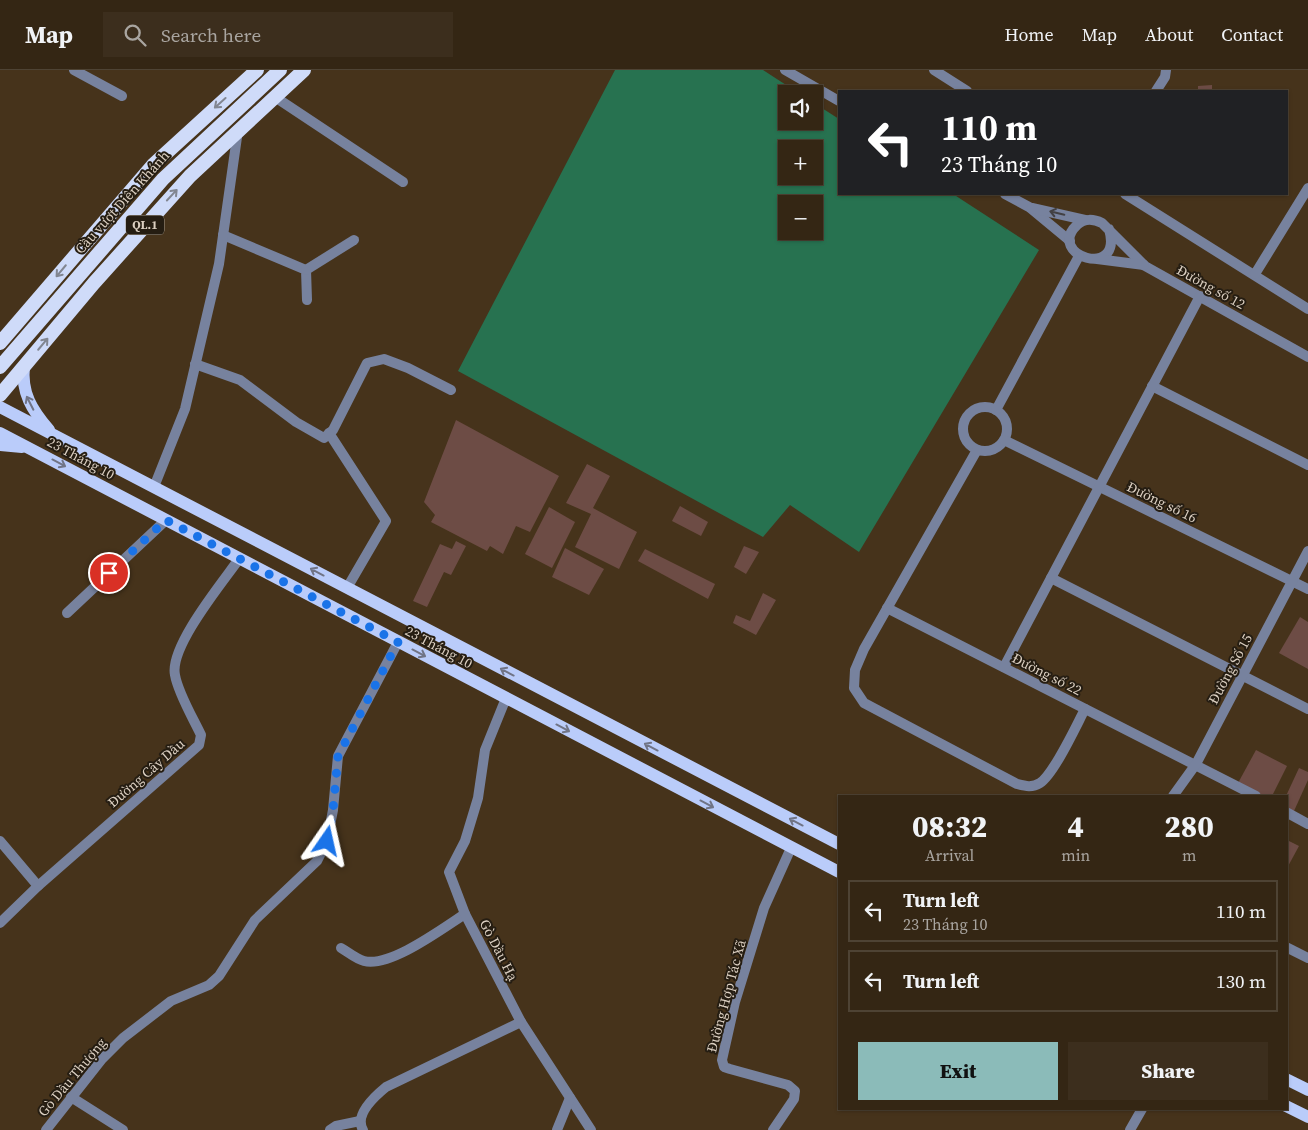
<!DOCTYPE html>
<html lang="en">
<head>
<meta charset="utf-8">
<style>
	:root { --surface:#342614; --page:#3c2e1d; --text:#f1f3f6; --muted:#a9a5a0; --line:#4e4334; --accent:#8bbbb9 }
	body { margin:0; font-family:"Source Serif 4",serif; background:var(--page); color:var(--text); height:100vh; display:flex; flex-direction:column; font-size:19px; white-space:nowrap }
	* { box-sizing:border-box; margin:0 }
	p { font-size:16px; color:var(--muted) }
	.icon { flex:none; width:28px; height:28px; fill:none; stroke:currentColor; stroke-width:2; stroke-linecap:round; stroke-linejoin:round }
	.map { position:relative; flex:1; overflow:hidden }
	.sheet { position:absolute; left:838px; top:725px; width:450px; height:315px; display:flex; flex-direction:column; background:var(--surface); border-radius:0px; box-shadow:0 1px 4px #0004,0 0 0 1px var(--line) }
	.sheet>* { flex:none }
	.hud { position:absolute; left:838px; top:20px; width:450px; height:105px; border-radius:0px; box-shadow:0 1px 4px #0004,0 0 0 1px var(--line); background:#202124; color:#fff; overflow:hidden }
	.buttons { position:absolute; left:778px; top:15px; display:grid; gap:10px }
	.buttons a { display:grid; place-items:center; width:45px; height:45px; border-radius:0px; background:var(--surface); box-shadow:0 1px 4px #0004,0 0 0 1px var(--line); font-size:25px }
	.pin { position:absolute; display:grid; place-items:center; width:42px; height:42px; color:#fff; margin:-21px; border:2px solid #fff; border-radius:50%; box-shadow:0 1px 5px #0007 }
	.me { position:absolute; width:55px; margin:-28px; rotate:11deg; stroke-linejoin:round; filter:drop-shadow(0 0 4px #0008) }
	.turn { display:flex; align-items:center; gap:18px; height:105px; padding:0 20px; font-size:22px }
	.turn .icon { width:65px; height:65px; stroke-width:2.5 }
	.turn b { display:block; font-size:35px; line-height:42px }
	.eta { display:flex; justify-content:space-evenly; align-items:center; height:85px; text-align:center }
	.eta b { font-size:30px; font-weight:800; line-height:35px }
	.cta { display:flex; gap:10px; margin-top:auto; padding:10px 20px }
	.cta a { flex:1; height:58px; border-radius:0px; background:var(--accent); color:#111; font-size:20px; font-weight:800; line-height:58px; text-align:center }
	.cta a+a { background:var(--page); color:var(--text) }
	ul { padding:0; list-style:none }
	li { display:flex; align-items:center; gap:15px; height:62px; margin:0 10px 8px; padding:0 10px; border:2px solid var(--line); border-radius:0px }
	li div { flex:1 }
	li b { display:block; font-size:19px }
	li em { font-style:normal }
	header { display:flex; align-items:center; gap:30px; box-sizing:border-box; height:70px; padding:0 25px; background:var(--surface); border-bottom:1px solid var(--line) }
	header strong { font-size:24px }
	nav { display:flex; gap:28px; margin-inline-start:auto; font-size:18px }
	.search { width:350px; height:45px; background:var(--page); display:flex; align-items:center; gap:12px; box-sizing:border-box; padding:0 18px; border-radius:0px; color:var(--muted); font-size:19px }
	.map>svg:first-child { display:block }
</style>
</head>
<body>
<header>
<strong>Map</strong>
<div class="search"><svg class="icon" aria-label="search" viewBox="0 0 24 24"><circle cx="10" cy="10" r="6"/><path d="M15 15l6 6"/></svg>Search here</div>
<nav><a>Home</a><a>Map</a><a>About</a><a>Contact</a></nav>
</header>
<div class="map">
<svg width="1308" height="1060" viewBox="0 0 1308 1060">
	<rect width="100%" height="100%" fill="#46331b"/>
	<path fill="#277250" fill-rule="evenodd" d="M615 0H763L800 24H786V51H814V33L839 49V124H953L1039 180 859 482 790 435 763 467 458 301ZM786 79H814V106H786ZM786 134H814V161H786Z"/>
	<g fill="#6d4c45">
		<polygon points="1212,15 1212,21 1198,21 1198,16"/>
		<polygon points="456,350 559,406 530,462 516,456 503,484 490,476 487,481 431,452 435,445 424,432"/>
		<polygon points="587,394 610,406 593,438 637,462 619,499 575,477 591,444 566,433"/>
		<polygon points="680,436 708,452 701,466 672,451"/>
		<polygon points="549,437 575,452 552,498 525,484"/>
		<polygon points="456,471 466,476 451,505 444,502 427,537 413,531 440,474 452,479"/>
		<polygon points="744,476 759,482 746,504 734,497"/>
		<polygon points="565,478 604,499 589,525 552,507"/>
		<polygon points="645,479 715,514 708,529 638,491"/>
		<polygon points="763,523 776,530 756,565 733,553 736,545 750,551"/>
		<polygon points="1300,547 1308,552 1308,599 1279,583"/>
		<polygon points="1256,680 1287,696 1272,726 1263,726 1238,713"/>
		<polygon points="1299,698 1308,702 1308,710 1294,741 1286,738 1286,726"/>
		<polygon points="1287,770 1299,776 1286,800 1286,771"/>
	</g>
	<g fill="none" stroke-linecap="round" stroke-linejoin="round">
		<g stroke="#77829e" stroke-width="10">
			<polyline points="74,0 122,26"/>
			<polyline points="785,0 839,31"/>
			<polyline points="934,0 967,21"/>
			<polyline points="1156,21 1165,7 1166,0"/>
			<polyline points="275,27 403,112"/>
			<polyline points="1005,124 1029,137 1070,171"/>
			<polyline points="1125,124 1308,239"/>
			<polyline points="1032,138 1085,150"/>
			<path d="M1109 159C1124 211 1045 185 1077 155 1084 148 1094 149 1102 153L1145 196 1308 287"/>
			<polyline points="223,165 306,200 307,230"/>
			<polyline points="1097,189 1144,195"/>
			<polyline points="306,200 354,170"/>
			<polyline points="1255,204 1308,118"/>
			<polyline points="195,294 240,310 296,352 324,368 333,360 367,293 384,289 408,298 451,320"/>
			<polyline points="1152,316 1308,395"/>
			<circle cx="985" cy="359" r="22"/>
			<polyline points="996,340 1079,186"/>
			<polyline points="329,363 386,451 347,518"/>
			<polyline points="1004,370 1308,519"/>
			<path d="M977 380 864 579 855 600 854 618 864 633 1017 714C1025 716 1032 718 1040 713 1054 704 1076 656 1085 639"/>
			<polyline points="154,417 185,339 219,194 238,60"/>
			<polyline points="1051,508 1308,639"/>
			<polyline points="887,538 1256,726"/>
			<polyline points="67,543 166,450"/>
			<polyline points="1004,597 1200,226"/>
			<polyline points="1173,726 1196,694 1308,481"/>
			<polyline points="1286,742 1308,754"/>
			<polyline points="0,771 38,816"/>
			<path d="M0 853 38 816 199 675 201 665C193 648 178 623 175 605 169 577 222 513 239 489"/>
			<polyline points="1286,877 1308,888"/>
			<path d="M341 878C348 882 356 889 364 891 390 898 443 858 465 844"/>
			<polyline points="521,952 591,1060"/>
			<polyline points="71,1027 123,1060"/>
			<polyline points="46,1060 102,989 123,968 171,931 209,915 219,906 255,850 317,791 327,771 333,740 338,686 398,572"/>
			<polyline points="330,1060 336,1056 360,1051"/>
			<path d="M363 1060C354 1045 375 1026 386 1017L521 952 465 844 449 802 465 771 478 728 485 680 506 628"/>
			<polyline points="557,1060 570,1028"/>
			<polyline points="773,1060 794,1029 795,1021 788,1015 730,999 724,997 722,990 735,932 764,838 791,778"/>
		</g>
		<polyline stroke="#77829e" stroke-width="10" points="1130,1060 1142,1039"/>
		<g stroke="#baccfa" stroke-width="12">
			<path d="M24 296C21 323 32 340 49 360"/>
			<polyline points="0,337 839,774"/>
			<polyline points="0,363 839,802"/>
			<polyline points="0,375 22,377"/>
			<polyline points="1286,1009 1308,1020"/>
			<polyline points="1286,1036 1308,1047"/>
		</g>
		<g stroke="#cfdbf9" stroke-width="14">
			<polyline points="0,273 153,95 257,0"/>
			<polyline points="0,297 163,109 280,0"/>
			<polyline points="0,325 94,213 190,106 304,0"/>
		</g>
	</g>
	<defs><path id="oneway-shaft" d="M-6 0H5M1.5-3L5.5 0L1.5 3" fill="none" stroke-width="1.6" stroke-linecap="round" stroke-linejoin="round" transform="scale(1.25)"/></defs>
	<g stroke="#828691">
		<use href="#oneway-shaft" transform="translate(220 33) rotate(138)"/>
		<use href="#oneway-shaft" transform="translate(172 125) rotate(-47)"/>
		<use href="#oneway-shaft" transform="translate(61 201) rotate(130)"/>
		<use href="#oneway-shaft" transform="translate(43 274) rotate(-50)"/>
	</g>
	<use stroke="#424043" href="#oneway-shaft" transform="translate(1057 143) rotate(-167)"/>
	<g stroke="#707486">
		<use href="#oneway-shaft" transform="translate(30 333) rotate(-117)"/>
		<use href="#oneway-shaft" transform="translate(59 393) rotate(28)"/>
		<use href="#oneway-shaft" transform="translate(317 502) rotate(-152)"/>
		<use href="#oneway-shaft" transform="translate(419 583) rotate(28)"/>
		<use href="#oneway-shaft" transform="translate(507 602) rotate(-152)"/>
		<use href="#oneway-shaft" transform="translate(563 658) rotate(28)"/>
		<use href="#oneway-shaft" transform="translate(651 677) rotate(-152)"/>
		<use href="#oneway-shaft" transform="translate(707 734) rotate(28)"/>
		<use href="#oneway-shaft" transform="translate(796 752) rotate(-152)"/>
	</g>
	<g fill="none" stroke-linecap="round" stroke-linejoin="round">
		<polyline stroke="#1a73e8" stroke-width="9" stroke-dasharray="0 16.2" points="109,503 166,450 398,572 338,686 333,740 327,771"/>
	</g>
	<g text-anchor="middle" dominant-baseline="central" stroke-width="4" stroke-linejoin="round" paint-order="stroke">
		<rect fill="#251d12" stroke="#a49a8c" stroke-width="1" x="126" y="145.5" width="38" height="19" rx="4"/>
		<g font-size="12" font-weight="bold" fill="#dbcfc1">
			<text x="145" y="155">QL.1</text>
		</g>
		<g font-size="14" fill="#dbcfc1" stroke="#251d12">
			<text transform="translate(122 132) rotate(-48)">Cầu vượt Diên Khánh</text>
			<text transform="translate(1211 217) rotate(29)">Đường số 12</text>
			<text transform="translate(81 388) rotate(28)">23 Tháng 10</text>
			<text transform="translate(1162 432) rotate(26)">Đường số 16</text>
			<text transform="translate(439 577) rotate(28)">23 Tháng 10</text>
			<text transform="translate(1230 599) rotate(-62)">Đường Số 15</text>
			<text transform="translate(1047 604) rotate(27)">Đường số 22</text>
			<text transform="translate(146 703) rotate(-41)">Đường Cây Dầu</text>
			<text transform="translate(499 880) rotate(63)">Gò Dầu Hạ</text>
			<text transform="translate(726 926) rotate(-75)">Đường Hợp Tác Xã</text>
			<text transform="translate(72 1007) rotate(-50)">Gò Dầu Thượng</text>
		</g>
	</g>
</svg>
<div class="buttons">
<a><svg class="icon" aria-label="sound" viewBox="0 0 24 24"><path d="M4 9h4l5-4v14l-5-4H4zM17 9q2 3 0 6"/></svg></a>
<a>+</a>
<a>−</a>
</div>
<div class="pin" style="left:109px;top:503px;background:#d93025"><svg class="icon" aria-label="arrive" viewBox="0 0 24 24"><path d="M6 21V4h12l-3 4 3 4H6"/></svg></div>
<svg class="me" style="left:327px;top:771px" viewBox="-20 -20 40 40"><path d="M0-17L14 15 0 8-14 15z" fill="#1a73e8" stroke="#fff" stroke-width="4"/></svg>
<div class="hud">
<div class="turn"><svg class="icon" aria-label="left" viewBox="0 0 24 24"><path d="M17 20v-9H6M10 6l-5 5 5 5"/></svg><div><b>110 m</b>23 Tháng 10</div></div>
</div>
<section class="sheet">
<div class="eta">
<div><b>08:32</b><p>Arrival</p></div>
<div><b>4</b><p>min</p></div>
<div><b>280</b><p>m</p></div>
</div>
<ul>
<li><svg class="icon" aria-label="left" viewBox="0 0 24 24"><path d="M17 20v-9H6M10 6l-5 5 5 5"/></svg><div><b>Turn left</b><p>23 Tháng 10</p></div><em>110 m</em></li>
<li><svg class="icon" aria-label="left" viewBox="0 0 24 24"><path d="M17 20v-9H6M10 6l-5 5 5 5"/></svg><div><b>Turn left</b></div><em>130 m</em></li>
</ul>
<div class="cta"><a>Exit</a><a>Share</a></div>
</section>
</div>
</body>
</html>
